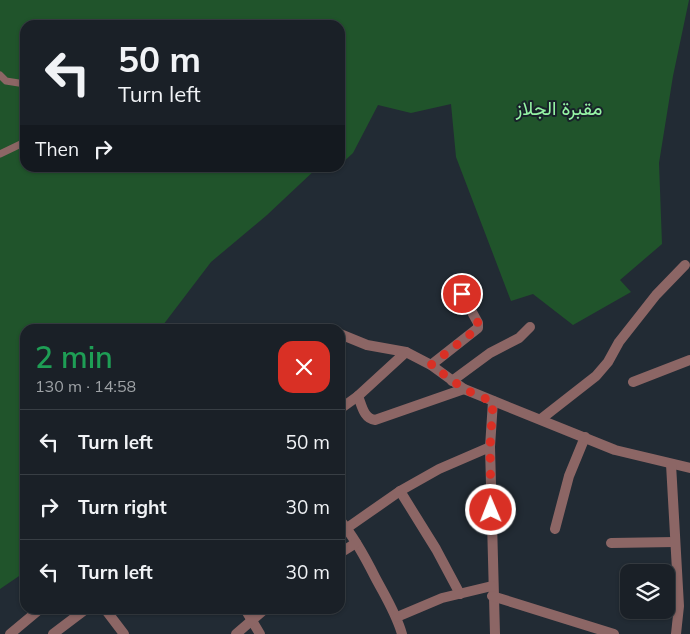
<!DOCTYPE html>
<html lang="en">
<head>
<meta charset="utf-8">
<style>
	:root { --surface:#1a2027; --page:#23282f; --text:#f1f3f6; --muted:#9fa3a7; --line:#383e44 }
	body { margin:0; font-family:Mulish,Vazirmatn,sans-serif; background:var(--page); color:var(--text); height:100vh; display:flex; flex-direction:column; font-size:19px; white-space:nowrap }
	* { box-sizing:border-box; margin:0 }
	p { font-size:16px; color:var(--muted) }
	.icon { flex:none; width:28px; height:28px; fill:none; stroke:currentColor; stroke-width:2; stroke-linecap:round; stroke-linejoin:round }
	.map { position:relative; flex:1; overflow:hidden }
	.panel { position:absolute; left:20px; top:324px; width:325px; height:290px; display:flex; flex-direction:column; background:var(--surface); border-radius:15px; box-shadow:0 1px 4px #0004,0 0 0 1px var(--line) }
	.panel>* { flex:none }
	.banner { position:absolute; left:20px; top:20px; width:325px; height:152px; border-radius:15px; box-shadow:0 1px 4px #0004,0 0 0 1px var(--line); background:#1a2027; color:var(--text); overflow:hidden }
	.buttons { position:absolute; left:620px; top:564px; display:grid; gap:10px }
	.buttons a { display:grid; place-items:center; width:55px; height:55px; border-radius:10px; background:var(--surface); box-shadow:0 1px 4px #0004,0 0 0 1px var(--line); font-size:25px }
	.pin { position:absolute; display:grid; place-items:center; width:42px; height:42px; color:#fff; margin:-21px; border:2px solid #fff; border-radius:50%; box-shadow:0 1px 5px #0007 }
	.me { position:absolute; width:55px; margin:-28px; rotate:359deg; stroke-linejoin:round; filter:drop-shadow(0 0 4px #0008) }
	.turn { display:flex; align-items:center; gap:18px; height:105px; padding:0 15px; font-size:22px }
	.turn .icon { width:65px; height:65px; stroke-width:2.5 }
	.turn b { display:block; font-size:35px; line-height:42px }
	.then { display:flex; align-items:center; height:48px; padding:0 15px; background:#0003; gap:10px; font-size:19px }
	.round { display:grid; place-items:center; flex:none; width:52px; height:52px; border-radius:15px; background:var(--page) }
	.overview { display:flex; align-items:center; justify-content:space-between; height:85px; padding:0 15px }
	h1 { font-size:30px; font-weight:600; line-height:38px; color:#1e9e55 }
	ul { padding:0; list-style:none }
	li { display:flex; align-items:center; gap:15px; height:65px; padding:0 15px; border-top:1px solid var(--line) }
	li div { flex:1 }
	li b { display:block; font-size:19px }
	li em { font-style:normal }
	.map>svg:first-child { display:block }
</style>
</head>
<body>
<div class="map">
<svg width="690" height="634" viewBox="0 0 690 634">
	<rect width="100%" height="100%" fill="#222b34"/>
	<polygon fill="#20542b" points="0,0 689,0 673,76 659,163 662,244 620,280 631,292 573,325 533,294 511,301 456,157 451,104 411,113 378,105 353,153 340,165 340,25 25,25 25,168 317,168 267,215 211,262 160,329 25,329 25,572 0,589"/>
	<g fill="none" stroke-linecap="round" stroke-linejoin="round">
		<g stroke="#8c6665" stroke-width="7">
			<polyline points="0,75 6,81 25,84"/>
			<polyline points="0,154 25,142"/>
		</g>
		<g stroke="#8c6665" stroke-width="10">
			<polyline points="400,491 436,549 460,594"/>
			<polyline points="555,529 569,476 585,437"/>
			<polyline points="611,543 675,542"/>
			<polyline points="10,634 40,609"/>
		</g>
		<g stroke="#8c6665" stroke-width="10">
			<polyline points="340,334 367,345 406,352 431,365 464,389 615,450 690,468"/>
			<polyline points="431,365 478,328 478,323 462,294"/>
			<polyline points="452,381 490,353 519,338 530,327"/>
			<polyline points="633,382 690,360"/>
			<path d="M358 396C362 406 364 419 375 420L464 389"/>
			<polyline points="493,401 490,447 495,634"/>
			<polyline points="340,409 358,396 406,352"/>
			<polyline points="541,419 596,376 608,362 619,342 656,295 685,265"/>
			<polyline points="671,464 679,606 676,634"/>
			<path d="M340 520C354 537 365 557 375 577 385 596 396 613 402 634"/>
			<polyline points="347,528 400,491 439,469 490,447"/>
			<polyline points="340,553 356,543"/>
			<polyline points="492,596 614,634"/>
			<polyline points="105,609 124,634"/>
			<polyline points="245,609 260,634"/>
			<polyline points="397,617 442,598 492,586"/>
			<polyline points="53,634 86,609"/>
			<polyline points="236,634 265,609"/>
		</g>
	</g>
	<g fill="none" stroke-linecap="round" stroke-linejoin="round">
		<polyline stroke="#d93025" stroke-width="9" stroke-dasharray="0 16.2" points="462,294 478,323 478,328 431,365 464,389 493,402 490,447 491,510"/>
	</g>
	<g text-anchor="middle" dominant-baseline="central" stroke-width="4" stroke-linejoin="round" paint-order="stroke">
		<g font-size="19" fill="#96f4a5" stroke="#18222a">
			<text x="559" y="108">مقبرة الجلاز</text>
		</g>
	</g>
</svg>
<div class="buttons">
<a><svg class="icon" aria-label="layers" viewBox="0 0 24 24"><path d="M12 4l9 5-9 5-9-5zM3 14l9 5 9-5"/></svg></a>
</div>
<div class="pin" style="left:462px;top:294px;background:#d93025"><svg class="icon" aria-label="arrive" viewBox="0 0 24 24"><path d="M6 21V4h12l-3 4 3 4H6"/></svg></div>
<svg class="me" style="left:491px;top:510px" viewBox="-20 -20 40 40"><circle r="17" fill="#d93025" stroke="#fff" stroke-width="3"/><path d="M0-11L8 9 0 5-8 9z" fill="#fff"/></svg>
<div class="banner">
<div class="turn"><svg class="icon" aria-label="left" viewBox="0 0 24 24"><path d="M17 20v-9H6M10 6l-5 5 5 5"/></svg><div><b>50 m</b>Turn left</div></div>
<div class="then">Then<svg class="icon" aria-label="right" viewBox="0 0 24 24"><path d="M7 20v-9h11M14 6l5 5-5 5"/></svg></div>
</div>
<section class="panel">
<div class="overview"><div><h1>2 min</h1><p>130 m · 14:58</p></div><a class="round" style="background:#d93025;color:#fff"><svg class="icon" aria-label="close" viewBox="0 0 24 24"><path d="M6 6l12 12M18 6L6 18"/></svg></a></div>
<ul>
<li><svg class="icon" aria-label="left" viewBox="0 0 24 24"><path d="M17 20v-9H6M10 6l-5 5 5 5"/></svg><div><b>Turn left</b></div><em>50 m</em></li>
<li><svg class="icon" aria-label="right" viewBox="0 0 24 24"><path d="M7 20v-9h11M14 6l5 5-5 5"/></svg><div><b>Turn right</b></div><em>30 m</em></li>
<li><svg class="icon" aria-label="left" viewBox="0 0 24 24"><path d="M17 20v-9H6M10 6l-5 5 5 5"/></svg><div><b>Turn left</b></div><em>30 m</em></li>
</ul>
</section>
</div>
</body>
</html>
